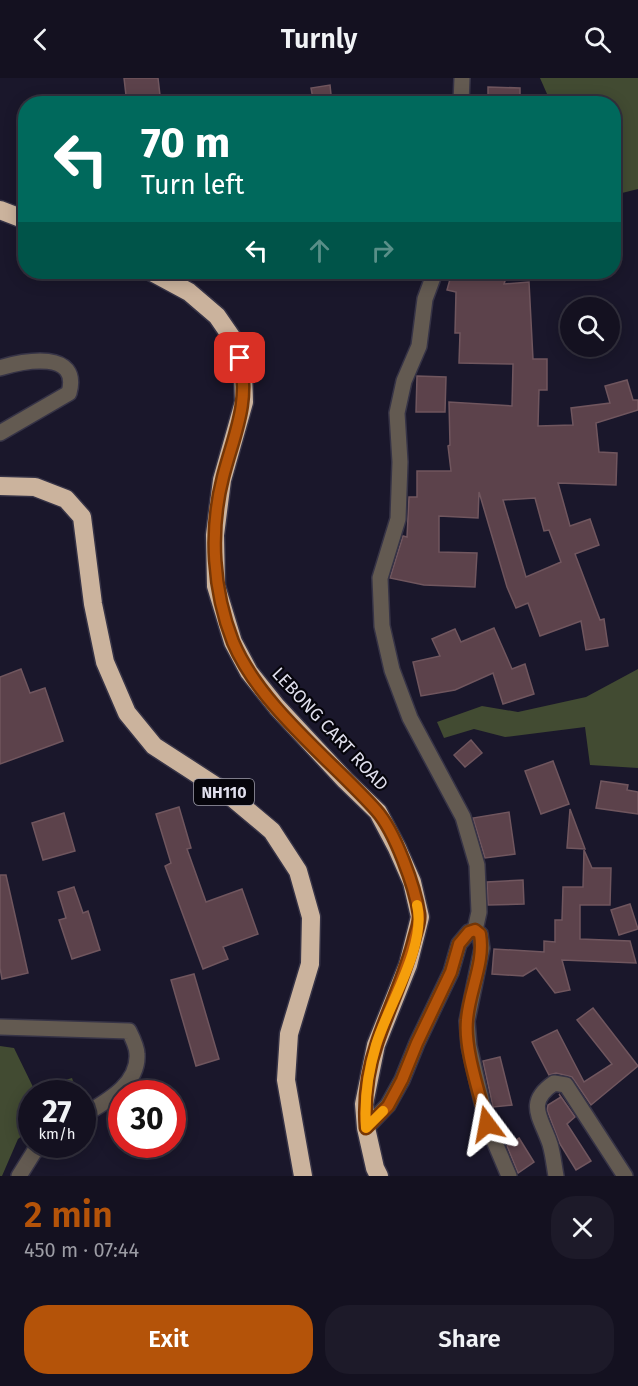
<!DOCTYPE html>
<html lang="en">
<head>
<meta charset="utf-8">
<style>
	:root { --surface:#141120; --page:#1d1a29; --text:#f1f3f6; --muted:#9d9da5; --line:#33313e; --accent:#b45309 }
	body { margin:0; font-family:"Fira Sans",sans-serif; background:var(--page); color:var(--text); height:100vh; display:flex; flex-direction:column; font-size:22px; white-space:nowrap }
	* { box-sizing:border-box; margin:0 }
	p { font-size:20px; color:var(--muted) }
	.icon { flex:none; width:33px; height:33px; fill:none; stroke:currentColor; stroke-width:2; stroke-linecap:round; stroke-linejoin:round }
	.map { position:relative; height:1098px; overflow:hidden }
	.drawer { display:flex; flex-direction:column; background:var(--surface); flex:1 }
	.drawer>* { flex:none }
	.hud { position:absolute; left:18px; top:18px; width:603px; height:183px; border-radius:24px; box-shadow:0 3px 15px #0003,0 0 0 2px var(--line); background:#00695c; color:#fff; overflow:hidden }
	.buttons { position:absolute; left:560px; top:219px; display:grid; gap:12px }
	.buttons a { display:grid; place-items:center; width:60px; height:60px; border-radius:50%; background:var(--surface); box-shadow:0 3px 15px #0003,0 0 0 2px var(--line); font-size:30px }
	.speed { position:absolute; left:18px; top:1002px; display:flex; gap:12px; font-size:30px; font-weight:700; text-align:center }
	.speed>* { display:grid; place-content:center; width:78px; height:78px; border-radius:50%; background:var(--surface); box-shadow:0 3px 15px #0003,0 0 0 2px var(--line); line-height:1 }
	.speed small { font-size:15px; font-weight:400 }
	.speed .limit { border:9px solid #d22; background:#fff; color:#111 }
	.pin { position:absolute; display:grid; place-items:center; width:51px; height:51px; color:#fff; margin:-26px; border-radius:12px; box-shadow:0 3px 9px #0006 }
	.me { position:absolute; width:66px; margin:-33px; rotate:347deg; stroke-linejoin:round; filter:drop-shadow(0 0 4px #0008) }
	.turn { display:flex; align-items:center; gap:21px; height:126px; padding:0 24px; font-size:27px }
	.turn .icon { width:78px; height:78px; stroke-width:2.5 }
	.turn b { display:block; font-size:42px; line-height:51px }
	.lanes { display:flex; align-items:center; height:57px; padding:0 24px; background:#0003; justify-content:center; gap:30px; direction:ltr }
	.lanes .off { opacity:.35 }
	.round { display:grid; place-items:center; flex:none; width:63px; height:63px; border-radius:24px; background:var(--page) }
	.summary { display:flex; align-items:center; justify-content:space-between; height:102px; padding:0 24px }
	h1 { font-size:36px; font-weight:600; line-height:45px; color:var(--accent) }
	.primary-button { display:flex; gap:12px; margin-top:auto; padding:12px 24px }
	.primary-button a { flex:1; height:69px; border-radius:24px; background:var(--accent); color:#fff; font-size:24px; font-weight:600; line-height:69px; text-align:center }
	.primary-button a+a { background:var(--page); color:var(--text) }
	header { display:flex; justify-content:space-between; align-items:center; height:78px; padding:0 24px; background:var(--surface); font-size:27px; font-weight:600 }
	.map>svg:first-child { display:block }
</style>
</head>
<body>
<header><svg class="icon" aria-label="back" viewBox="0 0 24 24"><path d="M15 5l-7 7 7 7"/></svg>Turnly<svg class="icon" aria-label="search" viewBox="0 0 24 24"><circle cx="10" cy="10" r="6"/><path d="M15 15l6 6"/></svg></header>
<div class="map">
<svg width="638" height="1098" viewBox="0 0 638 1098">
	<rect width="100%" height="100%" fill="#1a172b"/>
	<g fill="#424b32">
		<polygon points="540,0 638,0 638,111 614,117 614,26 551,25"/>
		<polygon points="638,591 638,690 590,687 585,649 505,659 474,651 444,660 437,644 482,628 518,634 586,619"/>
		<polygon points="0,968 14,970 34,1011 72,1000 77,1015 32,1016 31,1051 18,1061 2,1098 0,1098"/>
	</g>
	<g fill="#5c424b" stroke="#70565e" stroke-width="1.5" fill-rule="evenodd">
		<polygon points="124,0 158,0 161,26 127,26"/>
		<polygon points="330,7 332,26 314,26 311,10"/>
		<polygon points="488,9 520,10 520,26 488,26"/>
		<path d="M452 194H508L504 206 529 204 533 281H547V312H539L538 348 573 347 571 330 610 325 605 308 627 302 633 322H638V332L596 345 599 374 617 375 616 407 558 405 570 448 590 441 599 467 575 476 600 542 604 541 608 568 586 572 581 543 540 558 528 525 516 530 507 509 479 414 478 440 439 438V474L477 475 475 509 424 507 390 500 403 458 407 459 409 419H417V393H451L448 368 450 367 449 324 512 328 513 286 459 285 460 255H455L456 214 447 212ZM535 420 544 453 549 452 561 484 526 499 503 422Z"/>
		<polygon points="417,298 446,299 445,334 416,334"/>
		<polygon points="494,550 512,591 525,586 534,616 503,626 493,595 455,612 421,618 413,584 440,578 432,561 455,551 461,564"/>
		<polygon points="21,591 30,615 45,610 63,663 0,686 0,599"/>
		<polygon points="471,662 482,675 465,689 454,677"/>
		<polygon points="553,683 569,726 541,736 525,693"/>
		<polygon points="601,703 628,707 627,712 638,714 638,736 596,730"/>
		<polygon points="179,729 191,770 187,771 206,824 242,811 258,856 223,869 228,881 203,891 165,788 171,785 156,736"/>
		<polygon points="570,731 585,771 567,770"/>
		<polygon points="509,734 515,776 485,780 473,740"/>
		<polygon points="64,735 75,773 43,782 32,745"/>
		<polygon points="584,772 592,790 611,790 610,827 580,827 580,861 630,863 636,885 562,882 570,912 555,915 536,890 523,898 492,896 494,871 544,874 544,863 555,864 555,842 562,842 563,809 583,809"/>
		<polygon points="0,797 6,797 28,895 2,901 0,890"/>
		<polygon points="523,802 524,826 488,827 487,804"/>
		<polygon points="74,809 83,835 88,833 100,872 72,881 59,842 66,840 58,814"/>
		<polygon points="630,826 638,851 619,857 611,832"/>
		<polygon points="194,896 219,981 196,988 171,902"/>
		<polygon points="593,930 638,988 591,1027 572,999 556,995 549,997 532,964 557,952 584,1004 612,986 577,942"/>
		<polygon points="500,979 512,1027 493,1029 483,983"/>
		<polygon points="559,1016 575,1039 567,1046 591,1083 576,1092 560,1066 547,1032 548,1027 561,1019"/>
		<polygon points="519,1060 534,1084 518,1095 507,1068"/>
	</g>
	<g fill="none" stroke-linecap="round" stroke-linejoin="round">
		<defs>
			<g id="minor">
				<polyline points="461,26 462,0"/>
				<polyline points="435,194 425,221 419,268 404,303 397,335 400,384 398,441 380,500 382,548 392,592 410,640 463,739 477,787 479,834 475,852"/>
				<path d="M0 290C24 282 81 272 69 315L0 355"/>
				<path d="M0 949 129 953C132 959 137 969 137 976 139 1007 105 1024 82 1038"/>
				<polyline points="366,1050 388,1027 402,1002 417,965 451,894 459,866 469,854 475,852 480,856 482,870 467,943 469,968 487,1046 509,1098"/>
				<polyline points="19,1098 34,1074 44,1066"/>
				<path d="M556 1098C554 1087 553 1076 550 1066 541 1039 525 1025 554 1005L566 1007 625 1098"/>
			</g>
			<g id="highway">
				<polyline points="0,132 26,142"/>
				<polyline points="152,194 189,214 217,238 237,267 243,293 244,324 222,402 215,457 216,508 233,564 249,594 277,629 345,702 378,734 397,770 412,804 420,839 408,887 376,967 364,1026 366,1050 375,1090 379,1098"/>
				<polyline points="0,408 35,409 66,421 82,439 93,526 105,584 127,635 154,668 228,716 272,753 298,793 311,839 310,886 289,956 286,1002 303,1098"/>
			</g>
		</defs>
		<use href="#minor" stroke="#363346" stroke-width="18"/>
		<use href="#highway" stroke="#363346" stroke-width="21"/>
		<use href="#minor" stroke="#635a51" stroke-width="15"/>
		<use href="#highway" stroke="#cbb39d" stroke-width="18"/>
	</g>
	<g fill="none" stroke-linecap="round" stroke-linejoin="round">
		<defs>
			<path id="route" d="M240 280C250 326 234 356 223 399 209 453 213 513 233 564 260 628 330 681 376 732 395 753 415 809 419 836 420 843 417 851 415 858 406 896 389 929 377 965 368 991 364 1022 366 1050L388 1028 402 1002 417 965 451 894 459 866 469 854 475 852 480 856C485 885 469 913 467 942 464 972 480 1016 487 1046"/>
		</defs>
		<use href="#route" stroke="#753606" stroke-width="15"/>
		<use href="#route" stroke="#b45309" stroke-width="10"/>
		<path stroke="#f59e0b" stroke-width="10" d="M383 1033 366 1050C364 1022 368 994 376 967 388 927 427 868 417 827"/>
	</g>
	<g text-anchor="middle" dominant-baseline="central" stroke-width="4.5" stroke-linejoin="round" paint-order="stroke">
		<rect fill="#06050c" stroke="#9e9da9" stroke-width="1.5" x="194" y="701" width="60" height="26" rx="4.5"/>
		<g font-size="16" font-weight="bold" fill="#dfdeec">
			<text x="224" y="714">NH110</text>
		</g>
		<g font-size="18" fill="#dfdeec" stroke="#06050c">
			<text transform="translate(330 651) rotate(47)">LEBONG CART ROAD</text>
		</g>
	</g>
</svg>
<div class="buttons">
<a><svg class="icon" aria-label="search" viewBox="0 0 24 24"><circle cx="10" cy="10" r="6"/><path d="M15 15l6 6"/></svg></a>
</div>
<div class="speed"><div>27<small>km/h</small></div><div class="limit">30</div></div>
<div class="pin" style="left:240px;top:280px;background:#d93025"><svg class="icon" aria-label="arrive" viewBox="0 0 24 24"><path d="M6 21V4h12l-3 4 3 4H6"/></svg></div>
<svg class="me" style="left:487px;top:1046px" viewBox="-20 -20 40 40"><path d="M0-17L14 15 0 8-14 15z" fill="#b45309" stroke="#fff" stroke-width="4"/></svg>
<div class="hud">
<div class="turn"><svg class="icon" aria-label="left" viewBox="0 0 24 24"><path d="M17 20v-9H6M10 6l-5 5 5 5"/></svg><div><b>70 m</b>Turn left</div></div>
<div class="lanes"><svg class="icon" aria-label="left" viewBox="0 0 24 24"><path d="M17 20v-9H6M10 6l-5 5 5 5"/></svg><svg class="icon off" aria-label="ahead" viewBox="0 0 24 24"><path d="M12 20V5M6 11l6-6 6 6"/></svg><svg class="icon off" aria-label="right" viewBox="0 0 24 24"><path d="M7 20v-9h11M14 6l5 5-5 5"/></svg></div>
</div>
</div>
<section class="drawer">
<div class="summary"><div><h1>2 min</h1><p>450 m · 07:44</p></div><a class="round"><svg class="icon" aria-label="close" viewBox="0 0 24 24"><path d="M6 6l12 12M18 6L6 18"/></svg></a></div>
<div class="primary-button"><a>Exit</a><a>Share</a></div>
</section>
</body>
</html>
